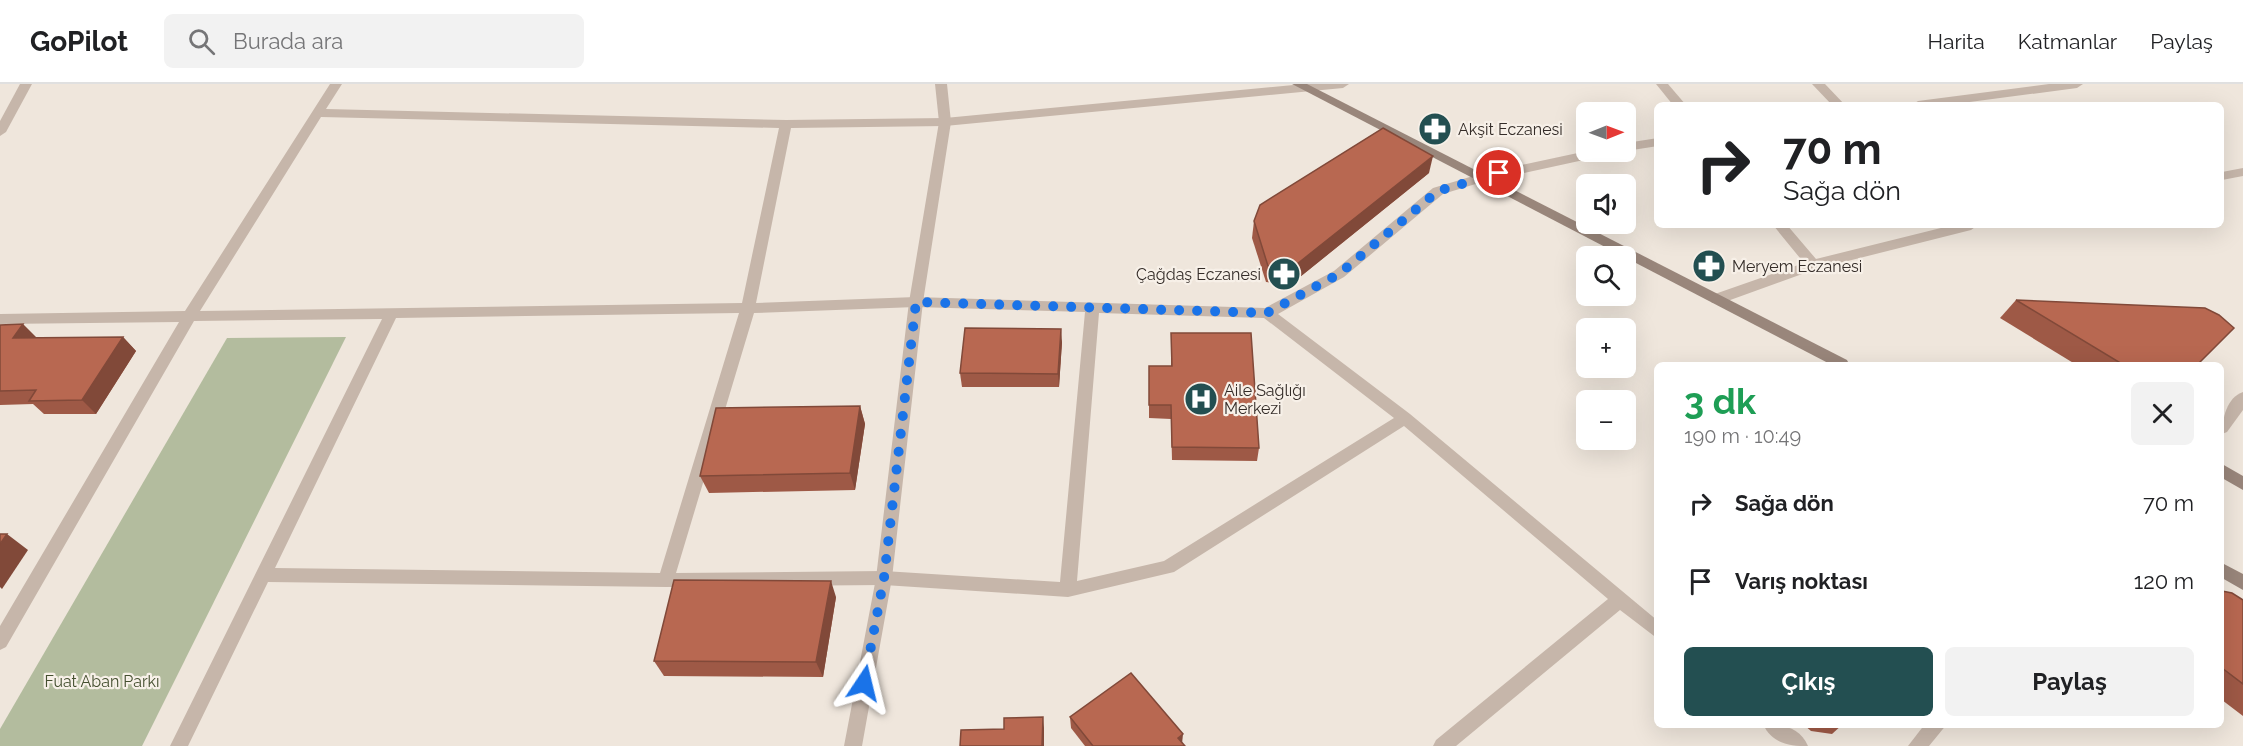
<!DOCTYPE html>
<html lang="tr">
<head>
<meta charset="utf-8">
<style>
	:root { --surface:#fff; --page:#f2f2f2; --text:#202124; --muted:#757577; --line:#e0e0e0; --accent:#234f51 }
	body { margin:0; font-family:Raleway,sans-serif; background:var(--page); color:var(--text); height:100vh; display:flex; flex-direction:column; font-size:22px; white-space:nowrap }
	* { box-sizing:border-box; margin:0 }
	p { font-size:20px; color:var(--muted) }
	.icon { flex:none; width:33px; height:33px; fill:none; stroke:currentColor; stroke-width:2; stroke-linecap:round; stroke-linejoin:round }
	.map { position:relative; flex:1; overflow:hidden }
	.sheet { position:absolute; left:1654px; top:278px; width:570px; height:366px; display:flex; flex-direction:column; background:var(--surface); border-radius:9px; box-shadow:0 6px 24px #0002 }
	.sheet>* { flex:none }
	.hud { position:absolute; left:1654px; top:18px; width:570px; height:126px; border-radius:9px; box-shadow:0 6px 24px #0002; background:#fff; color:var(--text); overflow:hidden }
	.needle { width:39px; rotate:89deg }
	.buttons { position:absolute; left:1576px; top:18px; display:grid; gap:12px }
	.buttons a { display:grid; place-items:center; width:60px; height:60px; border-radius:9px; background:var(--surface); box-shadow:0 6px 24px #0002; font-size:30px }
	.pin { position:absolute; display:grid; place-items:center; width:51px; height:51px; color:#fff; margin:-26px; border:3px solid #fff; border-radius:50%; box-shadow:0 2px 6px #0007 }
	.me { position:absolute; width:66px; margin:-33px; rotate:10deg; stroke-linejoin:round; filter:drop-shadow(0 0 4px #0008) }
	.turn { display:flex; align-items:center; gap:21px; height:126px; padding:0 30px; font-size:27px }
	.turn .icon { width:78px; height:78px; stroke-width:2.5 }
	.turn b { display:block; font-size:42px; line-height:51px }
	.round { display:grid; place-items:center; flex:none; width:63px; height:63px; border-radius:9px; background:var(--page) }
	.head { display:flex; align-items:center; justify-content:space-between; height:102px; padding:0 30px }
	h1 { font-size:36px; font-weight:700; line-height:45px; color:#1e9e55 }
	.action { display:flex; gap:12px; margin-top:auto; padding:12px 30px }
	.action a { flex:1; height:69px; border-radius:9px; background:var(--accent); color:#fff; font-size:24px; font-weight:700; line-height:69px; text-align:center }
	.action a+a { background:var(--page); color:var(--text) }
	ul { padding:0; list-style:none }
	li { display:flex; align-items:center; gap:18px; height:78px; padding:0 30px }
	li div { flex:1 }
	li b { display:block; font-size:22px }
	li em { font-style:normal }
	header { display:flex; align-items:center; gap:36px; box-sizing:border-box; height:84px; padding:0 30px; background:var(--surface); border-bottom:2px solid var(--line) }
	header strong { font-size:28px }
	nav { display:flex; gap:33px; margin-inline-start:auto; font-size:21px }
	.search { width:420px; height:54px; background:var(--page); display:flex; align-items:center; gap:15px; box-sizing:border-box; padding:0 21px; border-radius:9px; color:var(--muted); font-size:22px }
	.map>svg:first-child { display:block }
</style>
</head>
<body>
<header>
<strong>GoPilot</strong>
<div class="search"><svg class="icon" aria-label="search" viewBox="0 0 24 24"><circle cx="10" cy="10" r="6"/><path d="M15 15l6 6"/></svg>Burada ara</div>
<nav><a>Harita</a><a>Katmanlar</a><a>Paylaş</a></nav>
</header>
<div class="map">
<svg width="2243" height="662" viewBox="0 0 2243 662">
	<rect width="100%" height="100%" fill="#efe6dc"/>
	<polygon fill="#b3bc9e" points="346,253 142,662 0,662 0,645 227,254"/>
	<g fill="none" stroke-linecap="round" stroke-linejoin="round">
		<g fill="#c6b6aa" fill-rule="evenodd">
			<path d="M330 0H342L326 25 786 36 945 34 1304 0H1349L1343 4 945 42 791 44 756 219 916 213 1265 224 1334 187 1433 104 1480 90 1587 67 1608 68 1602 72 1482 98 1443 110 1344 193 1278 230 1410 330 1658 537V555L1620 526 1456 662H1433L1436 656 1608 515 1404 342 1174 488 1068 513 884 501 666 503 268 498 188 662H170L382 235 194 237 6 563 0 566V542L179 238 0 240V230L185 227ZM321 33 779 44 742 219 200 227ZM916 223 1085 228 1060 498 884 487 676 489 754 229ZM739 229 660 489 275 484 396 234ZM1099 229 1264 234 1394 334 1164 477 1077 497Z"/>
			<polygon points="1656,0 1668,0 1686,21 1673,21"/>
			<polygon points="1812,0 1825,0 1845,21 1832,21"/>
			<polygon points="2049,0 2083,0 2077,4 1947,21 1912,21 1918,17"/>
			<polygon points="1658,54 1658,62 1626,67 1626,59"/>
			<polygon points="2243,84 2243,92 2222,96 2222,88"/>
			<polygon points="1773,141 1787,141 1816,175 1953,141 1978,141 1971,146 1816,185 1722,219 1712,219 1710,215 1712,211 1804,179"/>
			<path d="M1763 640C1782 640 1800 643 1808 662 1790 662 1772 660 1763 640Z"/>
		</g>
		<g fill="#c6b6aa" fill-rule="evenodd">
			<polygon points="20,0 32,0 6,48 0,52 0,37"/>
			<polygon points="935,0 947,0 951,38 923,218 892,494 862,662 844,662 876,494 909,218 939,38"/>
			<path d="M2243 308V326L2227 348 2222 350C2222 335 2227 313 2243 308Z"/>
			<polygon points="1925,640 1947,640 1929,662 1908,662"/>
		</g>
		<g fill="#99867b" fill-rule="evenodd">
			<polygon points="1292,0 1307,0 1847,276 1849,280 1830,280"/>
			<polygon points="2222,380 2243,392 2243,406 2222,394"/>
			<polygon points="2222,479 2243,490 2243,506 2222,494"/>
		</g>
	</g>
	<g fill="#9e5946">
		<polygon points="1429,89 1290,201 1266,198 1252,154 1254,137"/>
		<polygon points="2016,216 2198,280 2075,280 2000,234"/>
		<polygon points="0,241 37,254 123,253 136,267 96,330 44,330 33,320 0,321"/>
		<polygon points="1171,249 1259,364 1257,377 1172,376 1171,335 1149,334 1149,296 1171,282"/>
		<polygon points="1062,258 1059,303 962,303 960,289"/>
		<polygon points="860,322 865,340 855,406 709,409 700,392"/>
		<polygon points="2222,507 2243,516 2243,632 2222,616"/>
		<polygon points="836,513 823,593 664,592 654,577"/>
		<polygon points="1070,633 1182,659 1185,662 1085,662 1071,644"/>
		<polygon points="1803,640 1843,640 1832,650 1811,647"/>
	</g>
	<g fill="#814939">
		<polygon points="1433,72 1429,89 1290,201 1292,184"/>
		<polygon points="23,240 37,254 13,254"/>
		<polygon points="1061,245 1062,258 1059,303 1058,290"/>
		<polygon points="123,253 136,267 96,330 82,316"/>
		<polygon points="860,322 865,340 855,406 850,389"/>
		<polygon points="7,450 28,466 2,505 0,503 0,460"/>
		<polygon points="831,497 836,513 823,593 816,578"/>
		<polygon points="1043,633 1044,644 1044,662 1042,662"/>
		<polygon points="1183,650 1182,660 1178,654"/>
	</g>
	<g fill="#b86851" stroke="#814939" stroke-width="1.5">
		<polygon points="1383,44 1433,72 1292,184 1268,182 1254,137 1260,121"/>
		<polygon points="2016,216 2205,224 2219,231 2234,244 2198,280 2122,280"/>
		<polygon points="23,240 13,254 123,253 82,316 29,317 36,306 0,307 0,241"/>
		<polygon points="965,244 1061,245 1058,290 960,289"/>
		<polygon points="1171,249 1251,249 1259,364 1172,363 1171,321 1149,321 1149,282 1172,282"/>
		<polygon points="860,322 850,389 700,392 716,324"/>
		<polygon points="0,450 7,450 0,460"/>
		<polygon points="674,496 831,497 816,578 654,577"/>
		<polygon points="2222,507 2232,509 2243,516 2243,600 2222,584"/>
		<polygon points="1131,589 1183,650 1178,654 1185,662 1093,662 1070,633"/>
		<polygon points="1043,633 1042,662 960,662 961,646 1004,645 1004,634"/>
	</g>
	<g fill="none" stroke-linecap="round" stroke-linejoin="round">
		<polyline stroke="#1a73e8" stroke-width="10" stroke-dasharray="0 18" points="864,599 884,494 916,218 1267,229 1339,190 1438,107 1499,89"/>
	</g>
	<defs>
		<symbol id="pharmacy-disc" viewBox="-11 -11 22 22"><circle r="9.5" fill="#234f51" stroke="#f7f0e8"/><path d="M-2-6h4v4h4v4h-4v4h-4v-4h-4v-4h4Z" fill="#fff"/></symbol>
		<symbol id="hospital-disc" viewBox="-11 -11 22 22"><circle r="9.5" fill="#234f51" stroke="#f7f0e8"/><path d="M-5-5h3v3.5h4V-5h3V5h-3V1.5h-4V5h-3Z" fill="#fff"/></symbol>
	</defs>
	<g fill-rule="evenodd">
		<use href="#pharmacy-disc" x="1416" y="26" width="38" height="38"/>
		<use href="#pharmacy-disc" x="1690" y="163" width="38" height="38"/>
		<use href="#pharmacy-disc" x="1265" y="171" width="38" height="38"/>
		<use href="#hospital-disc" x="1182" y="296" width="38" height="38"/>
	</g>
	<g text-anchor="middle" dominant-baseline="central" stroke-width="4.5" stroke-linejoin="round" paint-order="stroke">
		<g font-size="16" fill="#342c28" stroke="#f7f0e8" text-anchor="start">
			<text x="1458" y="45">Akşit Eczanesi</text>
			<text x="1732" y="182">Meryem Eczanesi</text>
			<text x="1261" y="190" text-anchor="end">Çağdaş Eczanesi</text>
			<text x="1224" y="306">Aile Sağlığı<tspan x="1224" dy="18">Merkezi</tspan></text>
		</g>
		<g font-size="16" fill="#444f2f" stroke="#f7f0e8">
			<text x="102" y="597">Fuat Aban Parkı</text>
		</g>
	</g>
</svg>
<div class="buttons">
<a><svg class="needle" viewBox="-14 -14 28 28"><path d="M0-13l5 13h-10z" fill="#e53935"/><path d="M0 13l5-13h-10z" fill="#757577"/></svg></a>
<a><svg class="icon" aria-label="sound" viewBox="0 0 24 24"><path d="M4 9h4l5-4v14l-5-4H4zM17 9q2 3 0 6"/></svg></a>
<a><svg class="icon" aria-label="search" viewBox="0 0 24 24"><circle cx="10" cy="10" r="6"/><path d="M15 15l6 6"/></svg></a>
<a>+</a>
<a>−</a>
</div>
<div class="pin" style="left:1499px;top:89px;background:#d93025"><svg class="icon" aria-label="arrive" viewBox="0 0 24 24"><path d="M6 21V4h12l-3 4 3 4H6"/></svg></div>
<svg class="me" style="left:864px;top:599px" viewBox="-20 -20 40 40"><path d="M0-17L14 15 0 8-14 15z" fill="#1a73e8" stroke="#fff" stroke-width="4"/></svg>
<div class="hud">
<div class="turn"><svg class="icon" aria-label="right" viewBox="0 0 24 24"><path d="M7 20v-9h11M14 6l5 5-5 5"/></svg><div><b>70 m</b>Sağa dön</div></div>
</div>
<section class="sheet">
<div class="head"><div><h1>3 dk</h1><p>190 m · 10:49</p></div><a class="round"><svg class="icon" aria-label="close" viewBox="0 0 24 24"><path d="M6 6l12 12M18 6L6 18"/></svg></a></div>
<ul>
<li><svg class="icon" aria-label="right" viewBox="0 0 24 24"><path d="M7 20v-9h11M14 6l5 5-5 5"/></svg><div><b>Sağa dön</b></div><em>70 m</em></li>
<li><svg class="icon" aria-label="arrive" viewBox="0 0 24 24"><path d="M6 21V4h12l-3 4 3 4H6"/></svg><div><b>Varış noktası</b></div><em>120 m</em></li>
</ul>
<div class="action"><a>Çıkış</a><a>Paylaş</a></div>
</section>
</div>
</body>
</html>
